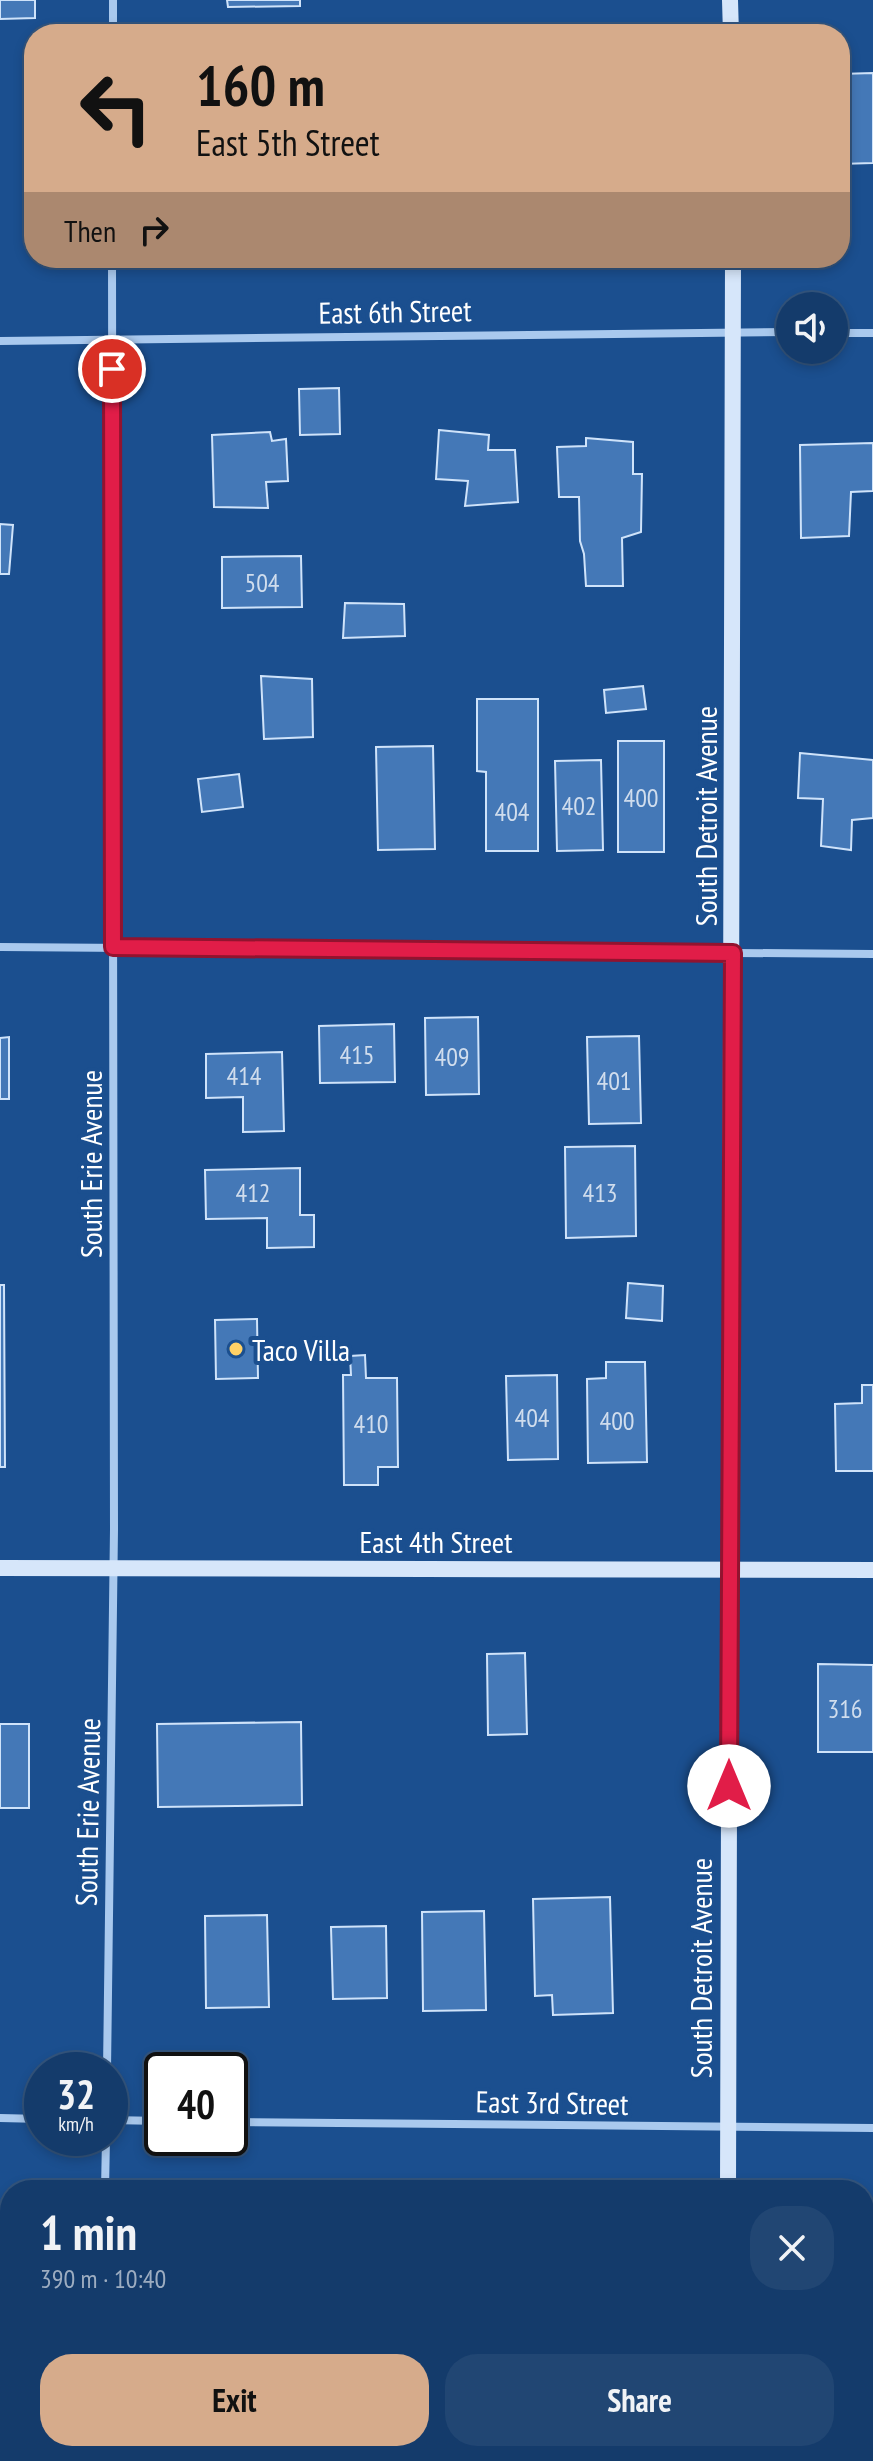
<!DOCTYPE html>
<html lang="en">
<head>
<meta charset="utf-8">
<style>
	:root { --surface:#143b6b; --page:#214673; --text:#f1f3f6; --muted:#9dadc1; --line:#33557e; --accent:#d6ab8b }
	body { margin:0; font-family:"PT Sans Narrow",sans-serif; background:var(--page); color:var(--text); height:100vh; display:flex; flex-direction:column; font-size:30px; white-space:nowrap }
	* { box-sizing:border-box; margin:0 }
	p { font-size:26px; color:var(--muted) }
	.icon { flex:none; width:44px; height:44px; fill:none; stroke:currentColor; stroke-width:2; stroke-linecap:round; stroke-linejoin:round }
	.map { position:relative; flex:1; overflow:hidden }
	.details { position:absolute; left:0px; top:2180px; width:874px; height:282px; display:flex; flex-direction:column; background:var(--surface); border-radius:32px 32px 0 0; box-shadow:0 4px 12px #0003,0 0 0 2px var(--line) }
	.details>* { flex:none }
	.guide { position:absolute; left:24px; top:24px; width:826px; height:244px; border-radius:32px; box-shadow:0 4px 12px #0003,0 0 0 2px var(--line); background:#d6ab8b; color:#111; overflow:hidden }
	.fabs { position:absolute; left:776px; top:292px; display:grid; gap:16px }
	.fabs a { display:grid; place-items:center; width:72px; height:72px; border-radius:50%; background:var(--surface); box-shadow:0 4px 12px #0003,0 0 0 2px var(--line); font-size:40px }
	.speed { position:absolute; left:24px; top:2052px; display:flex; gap:16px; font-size:40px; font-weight:700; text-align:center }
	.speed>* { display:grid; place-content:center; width:104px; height:104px; border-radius:50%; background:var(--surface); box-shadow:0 4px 12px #0003,0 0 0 2px var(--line); line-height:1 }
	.speed small { font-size:20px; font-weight:400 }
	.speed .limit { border:4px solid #111; border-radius:12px; background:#fff; color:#111 }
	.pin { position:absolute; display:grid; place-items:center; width:68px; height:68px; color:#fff; margin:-34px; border:4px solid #fff; border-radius:50%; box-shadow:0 2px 8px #0007 }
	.me { position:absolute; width:88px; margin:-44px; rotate:0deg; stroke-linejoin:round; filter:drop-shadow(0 0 6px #0008) }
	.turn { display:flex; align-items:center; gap:28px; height:168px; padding:0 40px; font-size:36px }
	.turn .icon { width:104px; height:104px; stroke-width:2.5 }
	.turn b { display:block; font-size:56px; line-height:68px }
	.then { display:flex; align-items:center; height:76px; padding:0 40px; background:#0003; gap:16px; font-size:30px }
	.round { display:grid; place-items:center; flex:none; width:84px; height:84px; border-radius:32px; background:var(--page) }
	.summary { display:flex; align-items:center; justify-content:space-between; height:136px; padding:0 40px }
	h1 { font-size:48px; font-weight:700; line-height:60px }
	.primary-button { display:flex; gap:16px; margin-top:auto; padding:16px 40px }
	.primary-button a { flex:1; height:92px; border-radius:32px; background:var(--accent); color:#111; font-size:32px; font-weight:700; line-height:92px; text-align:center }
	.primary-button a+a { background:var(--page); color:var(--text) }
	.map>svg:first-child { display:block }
</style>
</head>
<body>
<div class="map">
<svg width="873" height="2461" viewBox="0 0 873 2461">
	<rect width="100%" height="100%" fill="#1b4f8f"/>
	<g fill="#4478b7" stroke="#cfe3fa" stroke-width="2">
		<polygon points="0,0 35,0 35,18 0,19"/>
		<polygon points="227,0 300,0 300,6 228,7"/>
		<polygon points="873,73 873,163 840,164 840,74"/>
		<polygon points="339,388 340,434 300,435 299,389"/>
		<polygon points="439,430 489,435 488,450 515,450 518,502 465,506 468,481 436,479"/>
		<polygon points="270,432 272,441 286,439 288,481 266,482 268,508 214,507 212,435"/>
		<polygon points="586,438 633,442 633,474 642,474 641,532 622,538 623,586 586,586 584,554 580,541 579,497 559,497 557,447 586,446"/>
		<polygon points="873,443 873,491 851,492 849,536 801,538 800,445"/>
		<polygon points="0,524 13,525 9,574 0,574"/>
		<polygon points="301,556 302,607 222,608 222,557"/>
		<polygon points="345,603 404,604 405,636 343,638"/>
		<polygon points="261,676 312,679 313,737 264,739"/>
		<polygon points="643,686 646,709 606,713 604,690"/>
		<polygon points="477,699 538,699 538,851 486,851 486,772 477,771"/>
		<rect x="618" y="741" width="46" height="111"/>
		<polygon points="433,746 435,849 378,850 376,747"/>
		<polygon points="800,753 873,760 873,818 852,820 851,850 821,846 823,799 798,798"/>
		<polygon points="601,760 603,850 557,851 555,761"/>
		<polygon points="239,774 243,807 202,812 198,779"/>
		<polygon points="478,1017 479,1094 426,1095 425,1018"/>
		<polygon points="394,1024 395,1082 320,1083 319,1026"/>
		<polygon points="639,1036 641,1123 589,1124 587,1037"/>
		<polygon points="9,1037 9,1099 0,1099 0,1038"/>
		<polygon points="282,1052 284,1131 243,1132 243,1097 206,1098 206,1054"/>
		<polygon points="635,1146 636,1236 566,1238 565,1147"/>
		<polygon points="300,1168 300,1215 314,1215 314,1247 267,1248 267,1218 206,1219 205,1170"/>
		<polygon points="628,1283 663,1286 662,1321 626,1318"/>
		<polygon points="0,1285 4,1285 5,1467 0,1467"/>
		<polygon points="257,1319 258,1378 216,1379 215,1320"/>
		<polygon points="365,1355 366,1378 397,1378 398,1467 378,1467 378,1485 344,1485 343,1375 351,1375 350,1356"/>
		<polygon points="606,1362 645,1362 647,1462 588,1463 587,1379 606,1378"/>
		<polygon points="557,1375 558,1459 508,1460 506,1376"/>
		<polygon points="862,1385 873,1385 873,1471 836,1471 835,1404 862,1403"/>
		<polygon points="525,1653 527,1734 488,1735 487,1654"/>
		<polygon points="818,1664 873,1665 873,1752 818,1752"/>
		<polygon points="301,1722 302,1805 158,1807 157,1724"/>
		<rect x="0" y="1724" width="29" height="84"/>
		<polygon points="610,1897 613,2013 553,2015 552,1995 535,1996 533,1899"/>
		<polygon points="484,1911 486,2010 423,2011 422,1912"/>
		<polygon points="267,1915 269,2007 206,2008 205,1916"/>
		<polygon points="386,1926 387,1998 333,1999 331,1927"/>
		<polygon points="10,2224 10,2347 0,2347 0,2225"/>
	</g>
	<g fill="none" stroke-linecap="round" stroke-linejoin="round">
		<g stroke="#a9c9ee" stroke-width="8">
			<polyline points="113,34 113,0"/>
			<polyline points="834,333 873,333"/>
			<polyline points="0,341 790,332"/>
			<polyline points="0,947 873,954"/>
			<polyline points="107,2070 114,1529 112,258"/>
			<polyline points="0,2118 42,2119"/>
			<polyline points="110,2120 162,2121"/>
			<polyline points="230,2122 873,2128"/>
			<polyline points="105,2190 106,2138"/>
			<polyline points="101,2461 101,2452"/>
		</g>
		<g stroke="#d6e6fa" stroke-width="16">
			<polyline points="730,0 731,34"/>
			<polyline points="0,1568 873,1570"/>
			<polyline points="728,2190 733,258"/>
			<polyline points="727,2461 727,2452"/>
		</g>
	</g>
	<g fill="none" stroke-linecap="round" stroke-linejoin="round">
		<defs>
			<polyline id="route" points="112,369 113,947 733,953 729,1786"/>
		</defs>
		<use href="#route" stroke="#92132f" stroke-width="20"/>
		<use href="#route" stroke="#e11d48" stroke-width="14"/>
	</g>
	<circle fill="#ffd166" stroke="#1b4f8f" stroke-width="3" cx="236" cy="1349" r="8"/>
	<g text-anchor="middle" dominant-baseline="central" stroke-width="8" stroke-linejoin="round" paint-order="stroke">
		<g font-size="26" fill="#d0dded">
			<text x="262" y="582">504</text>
			<text x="641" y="797">400</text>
			<text x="579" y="805">402</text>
			<text x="512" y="811">404</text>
			<text x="357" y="1054">415</text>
			<text x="452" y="1056">409</text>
			<text x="244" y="1075">414</text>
			<text x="614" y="1080">401</text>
			<text x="253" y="1192">412</text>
			<text x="600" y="1192">413</text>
			<text x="532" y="1417">404</text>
			<text x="617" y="1420">400</text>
			<text x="371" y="1423">410</text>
			<text x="845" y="1708">316</text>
		</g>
		<g font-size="30" fill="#fff" stroke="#1b4f8f">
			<text transform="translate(395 311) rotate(-1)">East 6th Street</text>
			<text transform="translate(705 816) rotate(-90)">South Detroit Avenue</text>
			<text transform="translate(90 1164) rotate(-90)">South Erie Avenue</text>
			<text x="436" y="1541">East 4th Street</text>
			<text transform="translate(87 1812) rotate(-89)">South Erie Avenue</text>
			<text transform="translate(700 1968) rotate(-90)">South Detroit Avenue</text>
			<text transform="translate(552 2102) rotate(1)">East 3rd Street</text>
		</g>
		<g font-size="30" fill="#fff" stroke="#1b4f8f" text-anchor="start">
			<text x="252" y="1349">Taco Villa</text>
		</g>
	</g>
</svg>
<div class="fabs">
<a><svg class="icon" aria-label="sound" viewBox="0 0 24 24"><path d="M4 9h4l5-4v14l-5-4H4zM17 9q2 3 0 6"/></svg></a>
</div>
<div class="speed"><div>32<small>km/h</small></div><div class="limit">40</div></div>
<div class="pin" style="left:112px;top:369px;background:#d93025"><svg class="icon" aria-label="arrive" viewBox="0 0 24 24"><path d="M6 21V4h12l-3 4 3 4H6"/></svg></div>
<svg class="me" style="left:729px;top:1786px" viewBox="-20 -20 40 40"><circle r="19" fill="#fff"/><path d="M0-13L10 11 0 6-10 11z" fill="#e11d48"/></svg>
<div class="guide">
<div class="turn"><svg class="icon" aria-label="left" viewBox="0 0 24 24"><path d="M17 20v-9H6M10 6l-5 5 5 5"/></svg><div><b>160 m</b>East 5th Street</div></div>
<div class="then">Then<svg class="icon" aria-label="right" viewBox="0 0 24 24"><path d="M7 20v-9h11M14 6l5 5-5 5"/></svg></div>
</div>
<section class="details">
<div class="summary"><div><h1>1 min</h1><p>390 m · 10:40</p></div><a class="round"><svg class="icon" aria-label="close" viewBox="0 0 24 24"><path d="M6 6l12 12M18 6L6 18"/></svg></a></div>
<div class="primary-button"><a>Exit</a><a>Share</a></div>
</section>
</div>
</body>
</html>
